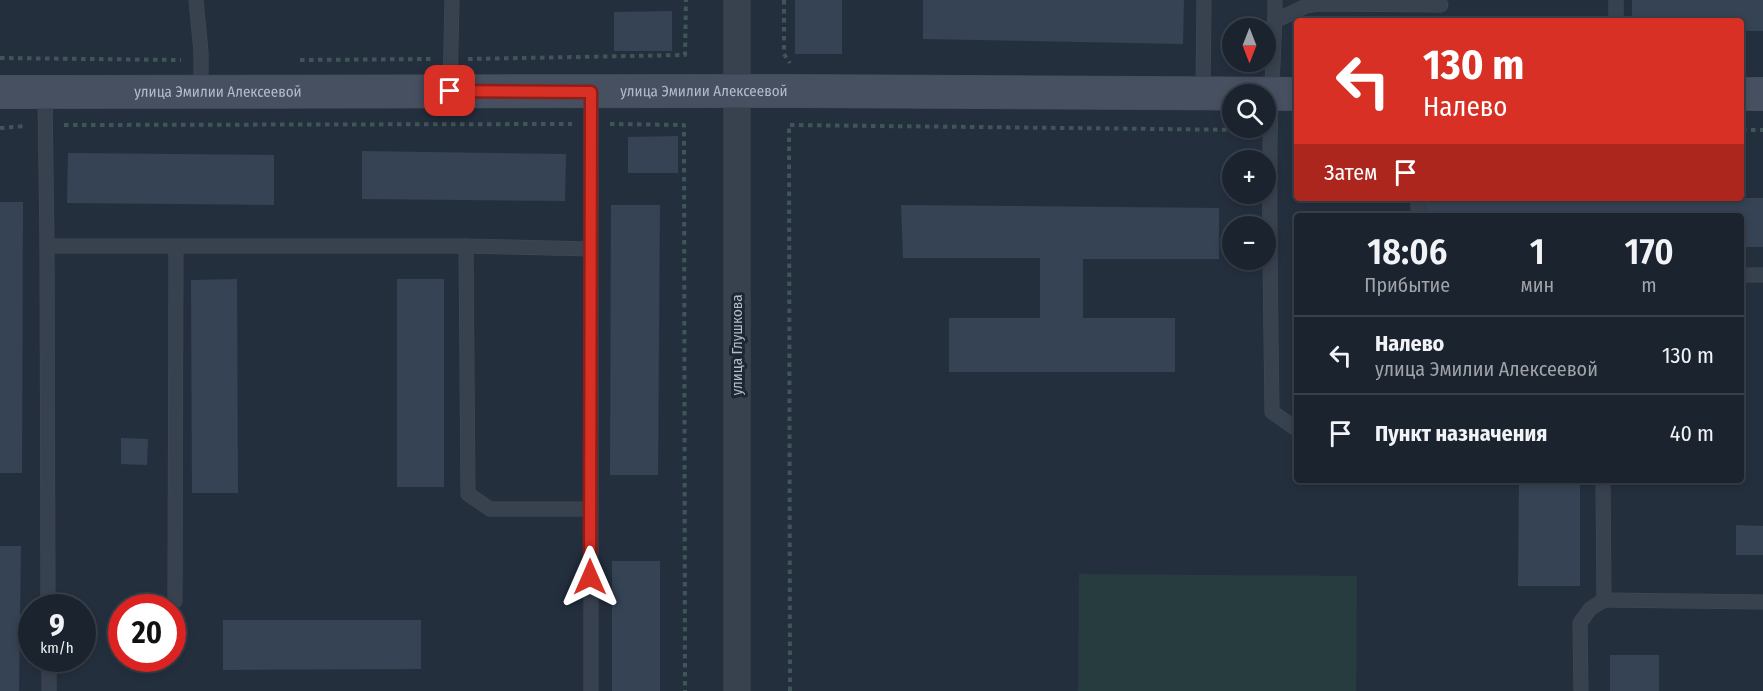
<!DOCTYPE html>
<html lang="ru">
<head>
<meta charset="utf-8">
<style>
	:root { --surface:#1b232e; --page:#242b36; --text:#f1f3f6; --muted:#a0a4aa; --line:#39404a }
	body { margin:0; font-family:"Fira Sans Condensed",sans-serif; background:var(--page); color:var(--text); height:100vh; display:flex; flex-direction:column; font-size:22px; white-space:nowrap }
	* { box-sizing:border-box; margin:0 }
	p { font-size:20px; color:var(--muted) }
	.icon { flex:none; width:33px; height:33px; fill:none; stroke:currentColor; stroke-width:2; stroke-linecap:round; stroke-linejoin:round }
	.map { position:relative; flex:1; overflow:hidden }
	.drawer { position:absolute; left:1294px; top:213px; width:450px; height:270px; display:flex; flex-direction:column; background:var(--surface); border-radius:6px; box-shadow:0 3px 9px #0003,0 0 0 2px var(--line) }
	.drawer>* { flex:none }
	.guide { position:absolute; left:1294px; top:18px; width:450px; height:183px; border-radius:6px; box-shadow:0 3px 9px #0003,0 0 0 2px var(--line); background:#d93025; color:#fff; overflow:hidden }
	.needle { width:39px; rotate:180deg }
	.buttons { position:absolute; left:1222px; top:18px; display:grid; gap:12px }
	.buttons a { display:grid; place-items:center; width:54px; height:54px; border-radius:50%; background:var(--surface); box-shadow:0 3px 9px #0003,0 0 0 2px var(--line); font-size:30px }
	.speed { position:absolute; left:18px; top:594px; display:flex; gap:12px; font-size:30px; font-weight:700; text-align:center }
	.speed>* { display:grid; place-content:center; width:78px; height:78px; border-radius:50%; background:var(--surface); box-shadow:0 3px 9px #0003,0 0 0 2px var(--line); line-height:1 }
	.speed small { font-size:15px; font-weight:400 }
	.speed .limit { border:9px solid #d22; background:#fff; color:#111 }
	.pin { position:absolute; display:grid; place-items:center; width:51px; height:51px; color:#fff; margin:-26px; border-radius:12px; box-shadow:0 3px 9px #0006 }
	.me { position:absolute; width:66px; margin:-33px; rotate:0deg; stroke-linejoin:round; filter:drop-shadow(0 0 4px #0008) }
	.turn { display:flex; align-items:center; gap:21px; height:126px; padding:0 30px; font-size:27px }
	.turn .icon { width:78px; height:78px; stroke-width:2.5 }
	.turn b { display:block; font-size:42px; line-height:51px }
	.then { display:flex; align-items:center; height:57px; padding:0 30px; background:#0003; gap:12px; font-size:22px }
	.eta { display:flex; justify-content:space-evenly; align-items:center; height:102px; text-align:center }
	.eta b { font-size:36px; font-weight:600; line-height:42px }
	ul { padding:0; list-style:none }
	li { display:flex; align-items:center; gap:18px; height:78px; padding:0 30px; border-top:2px solid var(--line) }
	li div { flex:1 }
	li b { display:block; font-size:22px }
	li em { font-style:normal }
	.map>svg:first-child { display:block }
</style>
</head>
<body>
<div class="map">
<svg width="1763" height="691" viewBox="0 0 1763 691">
	<rect width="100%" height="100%" fill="#242f3e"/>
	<polygon fill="#263c3f" points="1079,574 1357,576 1356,691 1078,691"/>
	<g fill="#364354">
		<rect x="795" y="0" width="47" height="54"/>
		<polygon points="923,0 1184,0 1183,44 923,39"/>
		<polygon points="1632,0 1763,0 1763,31 1742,31 1742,21 1632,21"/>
		<polygon points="672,11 672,51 614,51 614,12"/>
		<polygon points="678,136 678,173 628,173 628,137"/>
		<polygon points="362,151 566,154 565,201 362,199"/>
		<polygon points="68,153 274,155 274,205 67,203"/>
		<polygon points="1426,198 1763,198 1763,247 1742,247 1742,216 1426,216"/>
		<polygon points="0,202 23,202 22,473 0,473"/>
		<polygon points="611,205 660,205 658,475 610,475"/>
		<polygon points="901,205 1219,208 1219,259 1083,259 1083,318 1175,318 1175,372 949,372 949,318 1040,318 1040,258 903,258"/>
		<polygon points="237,279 238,493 192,493 191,280"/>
		<rect x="397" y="279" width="47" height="208"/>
		<polygon points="121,438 148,439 147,465 121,464"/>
		<polygon points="1519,480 1580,480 1580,586 1518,586"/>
		<polygon points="1736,525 1763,526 1763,555 1736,555"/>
		<polygon points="0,546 21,546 19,691 0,691"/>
		<rect x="612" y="561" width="48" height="130"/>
		<polygon points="223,620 421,620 421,669 223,670"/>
		<rect x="1610" y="655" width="49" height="36"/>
	</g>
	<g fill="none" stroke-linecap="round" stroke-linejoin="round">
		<defs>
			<g id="lane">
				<polyline points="196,0 201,52 201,92"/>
				<path d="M1275 0C1275 49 1270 97 1270 146 1269 235 1271 324 1272 412L1298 430"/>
				<polyline points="1275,21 1306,6 1318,4 1441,5"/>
				<polyline points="1616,21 1616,0"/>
				<polyline points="450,91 452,0"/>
				<polyline points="45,93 47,246"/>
				<polyline points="1203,93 1204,0"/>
				<polyline points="1418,198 1418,216"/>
				<polyline points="466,246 468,494 490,509 590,509"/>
				<polyline points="1742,275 1763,275"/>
				<polyline points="1604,600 1763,602"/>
				<polyline points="175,601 176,247"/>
				<polyline points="48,608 47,246 466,246 590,249"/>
				<polyline points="49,658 49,691"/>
				<polyline points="591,691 591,92"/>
				<polyline points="1581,691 1580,623 1590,609 1604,600 1603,480"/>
			</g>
			<polyline id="street" points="737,0 737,691"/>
			<g id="secondary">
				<path id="s1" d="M0 92 789 91 1298 94"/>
				<polyline points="1742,94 1763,94"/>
			</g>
		</defs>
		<use href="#lane" stroke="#414a57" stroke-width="15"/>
		<use href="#street" stroke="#414a57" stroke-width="27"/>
		<use href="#secondary" stroke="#414a57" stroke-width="34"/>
		<g stroke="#3f5557" stroke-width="4" stroke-dasharray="4.5 4.5" stroke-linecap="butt">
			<polyline points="784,0 784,54 790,63"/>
			<polyline points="0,58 181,60"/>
			<polyline points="468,59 685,55 686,0"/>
			<polyline points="300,60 433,59"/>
			<polyline points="610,124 684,125 685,691"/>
			<polyline points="64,125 572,124"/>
			<polyline points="0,128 26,126"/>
			<polyline points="1742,130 1763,130"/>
			<polyline points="790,691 789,125 1252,130"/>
		</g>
		<use href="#lane" stroke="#38414e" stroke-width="14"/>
		<use href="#street" stroke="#38414e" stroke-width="26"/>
		<use href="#secondary" stroke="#465061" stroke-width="33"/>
	</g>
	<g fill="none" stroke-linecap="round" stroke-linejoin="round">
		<defs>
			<polyline id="route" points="450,91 591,92 590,577"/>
		</defs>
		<use href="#route" stroke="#8d1f18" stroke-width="15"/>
		<use href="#route" stroke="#d93025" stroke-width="10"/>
	</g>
	<g text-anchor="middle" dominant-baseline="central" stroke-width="6" stroke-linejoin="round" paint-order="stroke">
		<g font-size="15" fill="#b4bcc9" stroke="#1d2633">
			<text stroke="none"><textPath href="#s1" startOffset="218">улица Эмилии Алексеевой</textPath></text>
			<text stroke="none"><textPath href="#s1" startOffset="704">улица Эмилии Алексеевой</textPath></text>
			<text transform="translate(737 345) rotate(-90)">улица Глушкова</text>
		</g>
	</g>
</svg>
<div class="buttons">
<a><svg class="needle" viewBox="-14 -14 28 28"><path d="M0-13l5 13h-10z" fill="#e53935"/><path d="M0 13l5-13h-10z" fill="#a0a4aa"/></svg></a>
<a><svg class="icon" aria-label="search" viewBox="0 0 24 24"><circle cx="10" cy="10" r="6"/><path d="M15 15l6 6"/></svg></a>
<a>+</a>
<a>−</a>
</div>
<div class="speed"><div>9<small>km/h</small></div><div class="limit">20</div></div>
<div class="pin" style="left:450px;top:91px;background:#d93025"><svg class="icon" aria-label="arrive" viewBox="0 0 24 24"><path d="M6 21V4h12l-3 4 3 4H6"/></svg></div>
<svg class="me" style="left:590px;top:577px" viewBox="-20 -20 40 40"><path d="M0-17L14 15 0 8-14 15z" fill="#d93025" stroke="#fff" stroke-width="4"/></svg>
<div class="guide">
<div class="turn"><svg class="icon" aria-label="left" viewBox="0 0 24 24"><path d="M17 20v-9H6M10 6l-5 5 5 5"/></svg><div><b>130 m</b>Налево</div></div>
<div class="then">Затем<svg class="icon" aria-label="arrive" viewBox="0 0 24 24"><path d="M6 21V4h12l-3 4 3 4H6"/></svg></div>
</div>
<section class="drawer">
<div class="eta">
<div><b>18:06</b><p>Прибытие</p></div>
<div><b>1</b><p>мин</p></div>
<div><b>170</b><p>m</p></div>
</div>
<ul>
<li><svg class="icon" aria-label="left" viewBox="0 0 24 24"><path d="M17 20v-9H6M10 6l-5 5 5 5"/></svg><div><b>Налево</b><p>улица Эмилии Алексеевой</p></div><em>130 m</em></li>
<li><svg class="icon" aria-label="arrive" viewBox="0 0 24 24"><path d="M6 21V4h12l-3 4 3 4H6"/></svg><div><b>Пункт назначения</b></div><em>40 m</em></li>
</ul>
</section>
</div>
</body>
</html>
